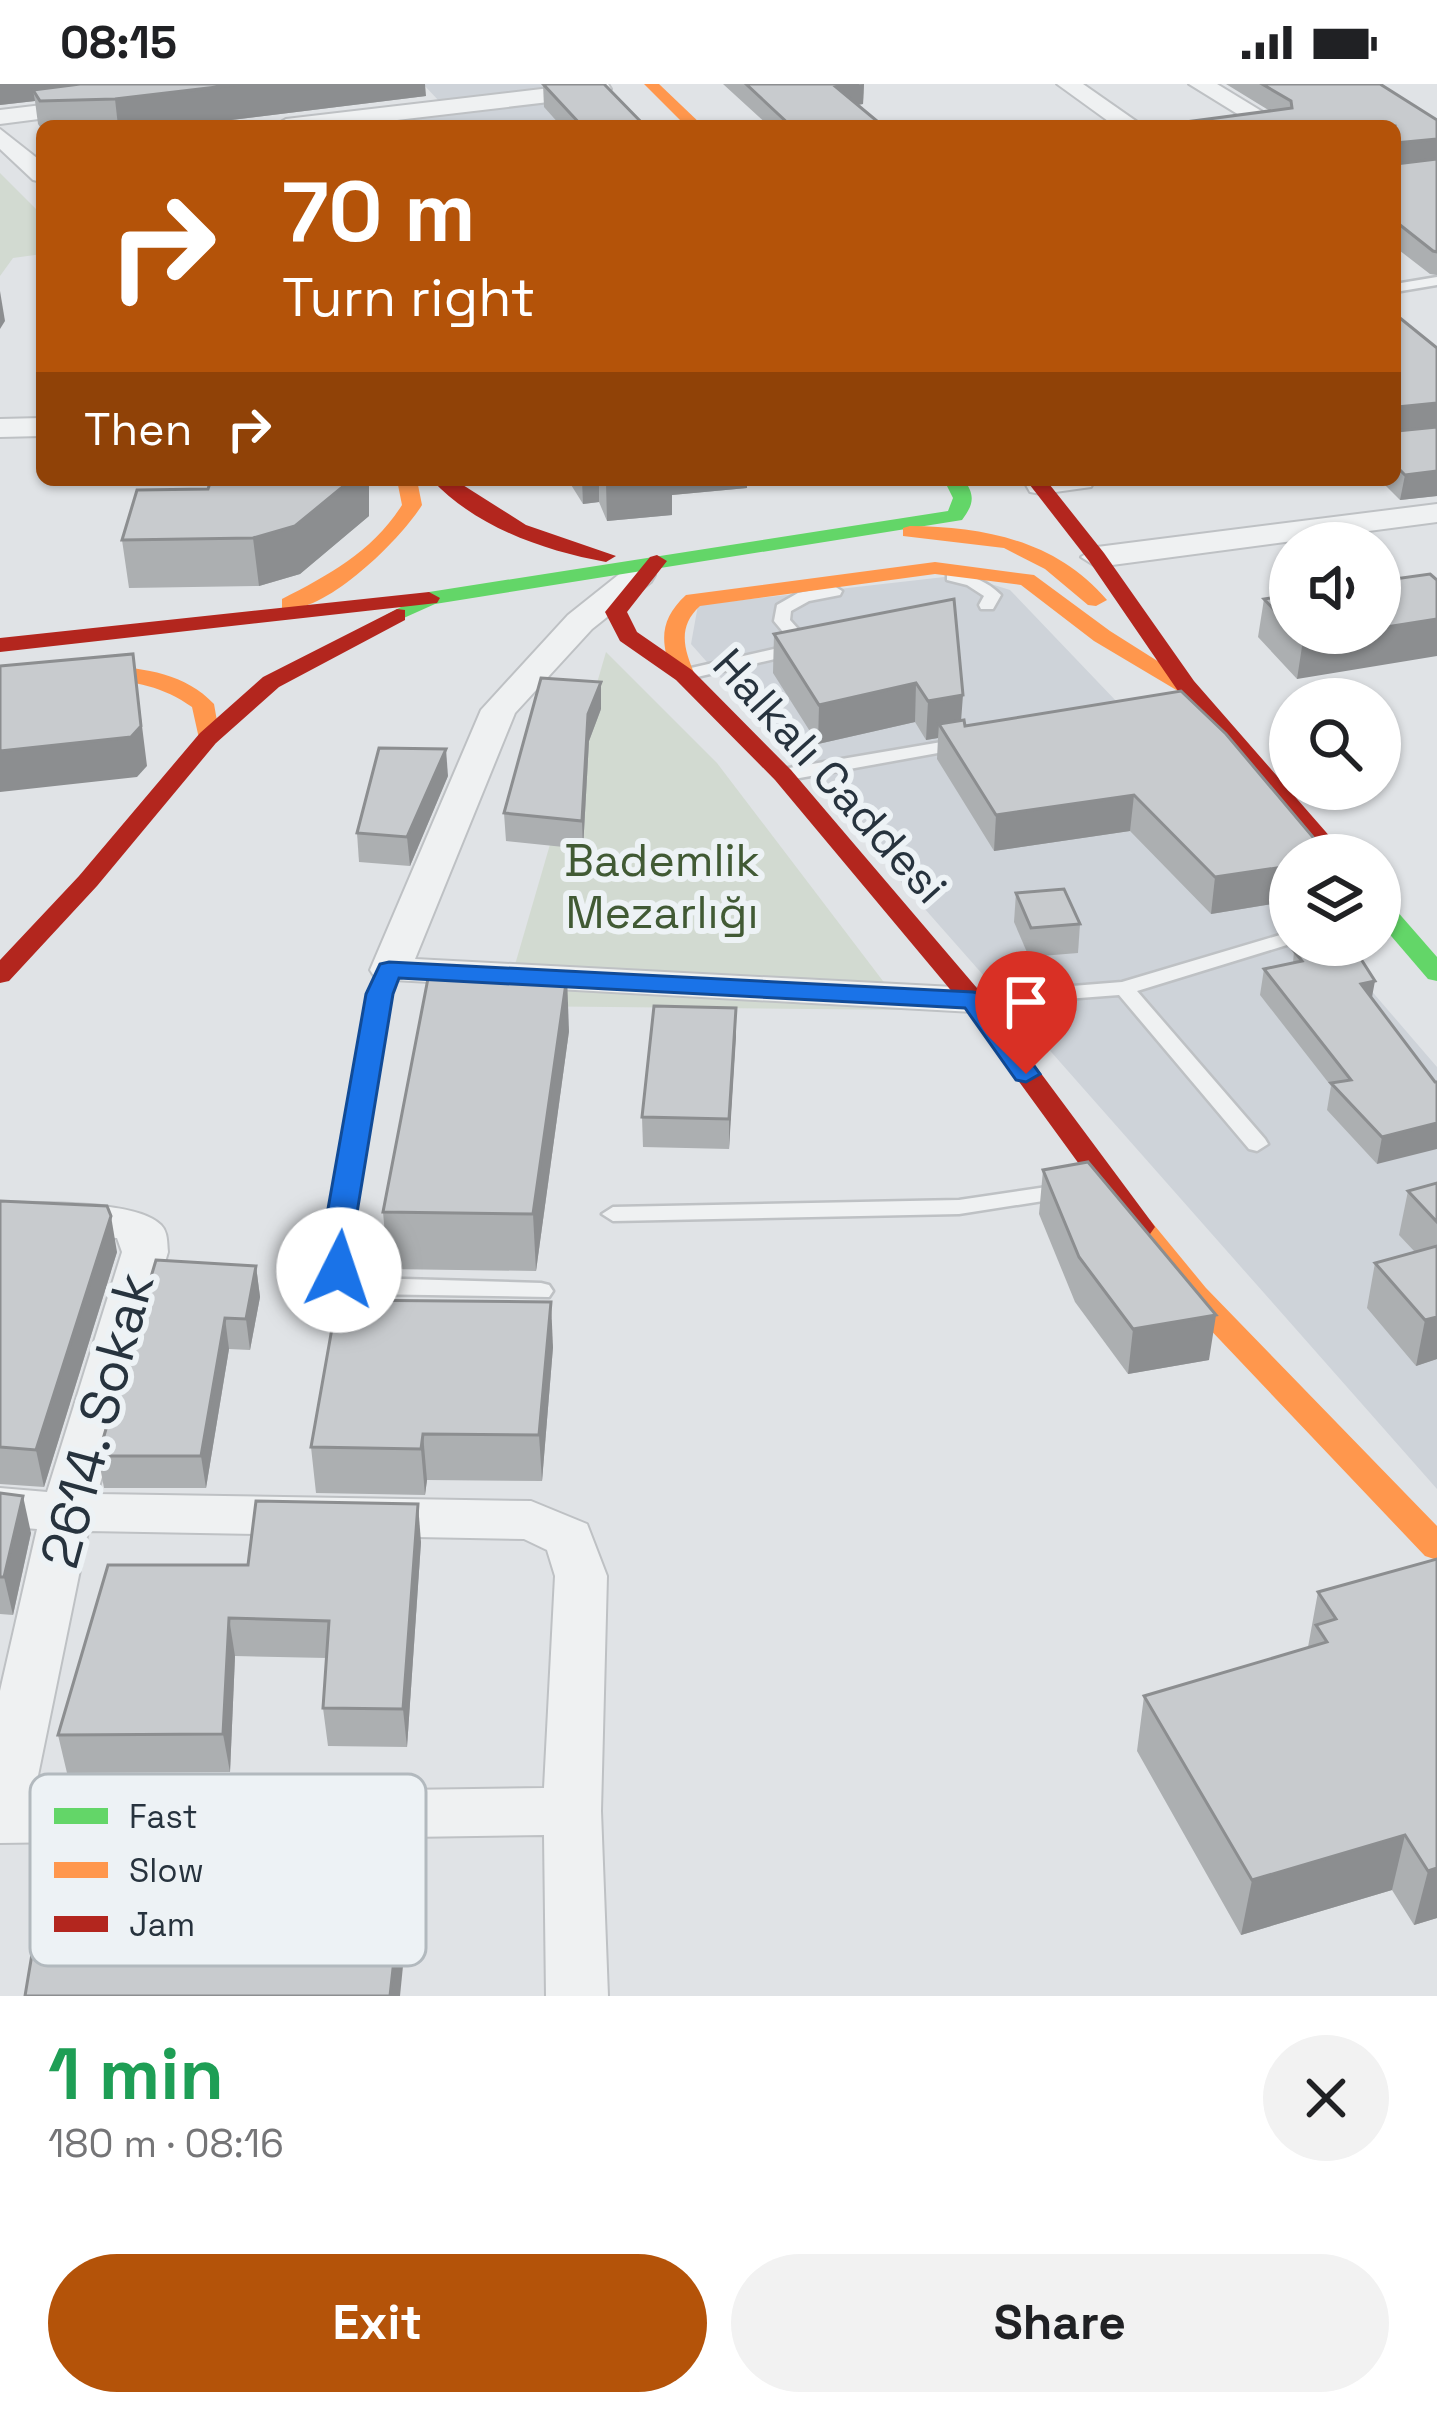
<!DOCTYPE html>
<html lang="en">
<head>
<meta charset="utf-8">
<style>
	:root { --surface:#fff; --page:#f2f2f2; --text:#202124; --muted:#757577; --accent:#b45309 }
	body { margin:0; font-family:"Space Grotesk",sans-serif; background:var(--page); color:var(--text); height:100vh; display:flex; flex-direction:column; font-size:45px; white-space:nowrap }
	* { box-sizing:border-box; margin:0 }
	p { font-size:39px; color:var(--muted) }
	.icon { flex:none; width:66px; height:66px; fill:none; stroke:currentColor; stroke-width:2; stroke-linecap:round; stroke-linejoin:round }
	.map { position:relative; height:1912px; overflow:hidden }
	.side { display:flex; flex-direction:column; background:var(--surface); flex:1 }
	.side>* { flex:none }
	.top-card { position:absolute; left:36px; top:36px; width:1365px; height:366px; border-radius:18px; box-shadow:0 3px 9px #0004; background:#b45309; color:#fff; overflow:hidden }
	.buttons { position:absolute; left:1269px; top:438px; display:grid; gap:24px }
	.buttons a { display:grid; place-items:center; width:132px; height:132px; border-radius:50%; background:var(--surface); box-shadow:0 3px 9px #0004; font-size:60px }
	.pin { position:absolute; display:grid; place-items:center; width:102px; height:102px; color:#fff; margin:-123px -51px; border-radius:50% 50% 50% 0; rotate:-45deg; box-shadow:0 0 12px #0007 }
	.pin .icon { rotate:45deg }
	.me { position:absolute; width:132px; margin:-66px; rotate:4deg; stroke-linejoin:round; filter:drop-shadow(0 0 9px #0008) }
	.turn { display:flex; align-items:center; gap:42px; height:252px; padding:0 48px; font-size:54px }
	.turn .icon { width:156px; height:156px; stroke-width:2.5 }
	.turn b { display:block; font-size:84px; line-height:102px }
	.then { display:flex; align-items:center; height:114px; padding:0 48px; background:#0003; gap:24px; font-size:45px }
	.round { display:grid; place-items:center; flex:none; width:126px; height:126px; border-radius:63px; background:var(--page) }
	.summary { display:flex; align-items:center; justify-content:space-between; height:204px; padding:0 48px }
	h1 { font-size:72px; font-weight:700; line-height:90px; color:#1e9e55 }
	.button { display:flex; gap:24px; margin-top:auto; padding:24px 48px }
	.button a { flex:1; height:138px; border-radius:72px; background:var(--accent); color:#fff; font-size:48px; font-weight:700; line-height:138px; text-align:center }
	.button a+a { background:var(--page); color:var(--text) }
	.status { display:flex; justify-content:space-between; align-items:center; height:84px; padding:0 60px; background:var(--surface); direction:ltr }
	.status svg { height:33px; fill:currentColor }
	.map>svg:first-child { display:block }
</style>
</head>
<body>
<div class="status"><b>08:15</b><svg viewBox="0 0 49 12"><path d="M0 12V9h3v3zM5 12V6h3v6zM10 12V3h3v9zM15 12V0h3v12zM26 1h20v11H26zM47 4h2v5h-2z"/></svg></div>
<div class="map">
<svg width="1437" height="1912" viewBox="0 0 1437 1912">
	<rect width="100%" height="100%" fill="#e0e3e6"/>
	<g fill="#ced3d9">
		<polygon points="423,0 583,0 621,42 362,42 351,29 439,17"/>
		<polygon points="962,491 1010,506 1183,687 1290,812 1290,861 1332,861 1437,983 1437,1405 691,560 698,521"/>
	</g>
	<g fill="#d2dad1">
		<polygon points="0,89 42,131 42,170 13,174 0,192"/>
		<polygon points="606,568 717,679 905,926 503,922"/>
	</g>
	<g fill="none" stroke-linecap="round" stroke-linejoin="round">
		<defs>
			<g id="lane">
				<polygon points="1437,193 1437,201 1395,208 1395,200"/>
				<path d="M953 488C972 492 987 497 1001 511L993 525H981L979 521 984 512 967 501 947 496V490Z"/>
				<polygon points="834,502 842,507 840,511 809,517 791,527 790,536 806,554 801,569 684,596 675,591 678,587 787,562 789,555 774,537 777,521 798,509"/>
				<polygon points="965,654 974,659 971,663 783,697 774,691 783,685"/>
				<polygon points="1290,848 1290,860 1137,907 1265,1055 1268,1060 1257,1067 1249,1065 1119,911 974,922 964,916 974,910 1122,898"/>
				<polygon points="390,880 400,886 389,910 349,1153 351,1183 368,1194 541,1199 549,1201 553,1207 549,1213 363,1210 355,1208 327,1186 327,1153 369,910 383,882"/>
				<polygon points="1067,1100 1078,1107 1075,1112 959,1130 613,1137 602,1130 613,1123 959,1116"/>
			</g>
			<g id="street">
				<polygon points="584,0 608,0 611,5 600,12 346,42 274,42 286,35"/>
				<polygon points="1057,0 1083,0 1143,42 1115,42"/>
				<polygon points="1189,0 1217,0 1286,42 1257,42"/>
				<polygon points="93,15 101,17 101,27 0,40 0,26"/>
				<polygon points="0,45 42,78 42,98 33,96 0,65"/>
				<polygon points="42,334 42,352 0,353 0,335"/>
				<polygon points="1029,396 1095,396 1091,403 1041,410 1030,408 1026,401"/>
				<polygon points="1437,420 1437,438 1097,483 1081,473 1097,463"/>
				<polygon points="639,481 651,484 655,491 651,498 592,545 515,629 415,875 973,904 988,907 994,916 988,925 973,928 376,895 370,886 481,626 568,531 627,484"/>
				<path d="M0 1118C36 1120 136 1115 161 1141 168 1148 167 1158 168 1168L97 1410 531 1417 587 1440 607 1492 601 1727 608 1912H546L544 1751 0 1759V1607L37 1445 0 1442V1404L47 1408 122 1168 117 1154 0 1148ZM88 1447 524 1455 547 1466 555 1492 544 1704 34 1711Z"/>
			</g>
		</defs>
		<use href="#lane" stroke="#bec1c4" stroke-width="5"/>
		<use href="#street" stroke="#bec1c4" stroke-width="4"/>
		<use href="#lane" fill="#eff1f2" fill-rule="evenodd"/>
		<use href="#street" fill="#eff1f2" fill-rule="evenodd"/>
		<g fill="#63d668" fill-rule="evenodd">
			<path d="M944 396H964C976 412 973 421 962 436L435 520 397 537 386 531 429 508 948 427 953 414Z"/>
			<polygon points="1380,815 1389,818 1437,873 1437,897 1428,895 1380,839"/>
		</g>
		<g fill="#ff974d" fill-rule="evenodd">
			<polygon points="644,0 659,0 703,42 686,42"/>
			<path d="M397 396H417L422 421C401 455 325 531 282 525V515C329 491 373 467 402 421Z"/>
			<path d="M910 442C984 443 1056 456 1107 516L1096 522 1088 521 1045 485 1004 464 903 452V444Z"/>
			<path d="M935 478 1034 491 1110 547 1197 602 1194 607H1178L1094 557 1021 501 935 490 700 522C677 543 684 565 695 591L684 598 673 591C660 558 659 536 686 511Z"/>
			<path d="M106 582C145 584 186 590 214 620L220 654 216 659H200L192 623C133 581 67 599 0 609V595Z"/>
			<polygon points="1140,1133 1150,1136 1206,1204 1437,1442 1437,1476 1425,1472 1184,1218 1125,1143"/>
		</g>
		<g fill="#b3261e" fill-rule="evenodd">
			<path d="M432 396H455L526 441 616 472 606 478C544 467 476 443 432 396Z"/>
			<polygon points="1026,396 1046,396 1104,469 1194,597 1346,771 1321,771 1178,607 1089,477"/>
			<polygon points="657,471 667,477 627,528 637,548 692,586 791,686 982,910 1150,1136 1155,1143 1150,1150 1130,1150 964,922 775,696 676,596 620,557 605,528 650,473"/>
			<polygon points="429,508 440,514 437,519 0,568 0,554"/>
			<polygon points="397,525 405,526 405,536 279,603 216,659 97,802 9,897 0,899 0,876 79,792 200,649 263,593"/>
		</g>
	</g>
	<g fill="#acafb1">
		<polygon points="0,0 426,12 182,42 42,42 42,46 38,40 35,17 0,21"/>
		<polygon points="543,0 645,42 561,42 544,23"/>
		<polygon points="723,0 864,0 863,20 858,21 883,42 769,42"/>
		<polygon points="1226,0 1380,0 1437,36 1437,191 1430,190 1395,163 1395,42 1270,27"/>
		<polygon points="1395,230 1437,264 1437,412 1400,416 1380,396 1395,396"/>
		<polygon points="211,396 369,396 369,432 300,490 259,502 129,504 122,456 208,405"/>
		<polygon points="568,396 747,396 747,404 672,411 672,431 607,437 599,418 583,420"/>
		<polygon points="1294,396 1345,396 1298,400"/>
		<polygon points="1290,511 1290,549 1380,549 1297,595 1258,553 1264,515"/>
		<polygon points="954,515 961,636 965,642 1290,771 1290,817 1211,830 1130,747 994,767 937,675 938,654 926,656 915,638 818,660 773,589 774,550"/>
		<polygon points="601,625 589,657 583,765 506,757 504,729"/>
		<polygon points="448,692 410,782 359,778 357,749"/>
		<polygon points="1016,809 1080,840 1078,869 1029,873 1014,838"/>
		<polygon points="1294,867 1372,914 1435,998 1377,1080 1327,1026 1331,1002 1260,911 1264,885 1293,879"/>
		<polygon points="736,924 729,1065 643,1063 642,1033"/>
		<polygon points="569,947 536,1187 388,1185 383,1128"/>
		<polygon points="1043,1086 1209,1276 1128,1290 1075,1218 1039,1130"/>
		<polygon points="1437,1099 1437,1275 1416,1282 1367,1224 1375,1179 1415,1168 1399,1151 1408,1107"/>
		<polygon points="0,1117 117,1168 44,1403 0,1400"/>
		<polygon points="256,1182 260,1213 250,1266 229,1265 206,1404 104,1404 98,1372"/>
		<polygon points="553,1263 542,1397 427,1396 425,1411 316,1409 311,1363"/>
		<polygon points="0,1409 31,1449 13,1531 0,1530"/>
		<polygon points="421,1458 407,1663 328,1662 323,1624 327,1574 235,1572 230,1688 67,1689 58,1651 248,1481"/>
		<polygon points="1437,1475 1437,1834 1414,1841 1392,1806 1241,1851 1137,1667 1144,1612 1308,1563 1318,1508"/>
	</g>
	<g fill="#8c8e90">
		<polygon points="0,0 178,0 33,6 35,17 0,21"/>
		<polygon points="242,0 425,0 426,12 182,42 118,42 115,15"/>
		<polygon points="864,0 863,20 836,24 836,3"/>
		<polygon points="1437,55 1437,76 1395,81 1395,59"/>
		<polygon points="0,207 5,237 0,245"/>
		<polygon points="1437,319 1437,343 1395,348 1396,323"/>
		<polygon points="1437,387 1437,412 1400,416 1405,391"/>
		<polygon points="351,396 369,396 369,432 300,490 259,502 253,454"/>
		<polygon points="582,396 599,396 599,418 583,420"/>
		<polygon points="643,396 747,396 747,404 672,411 672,431 607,437 606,399"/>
		<polygon points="1437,535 1437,572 1297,595 1303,556 1346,549 1380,549 1380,544"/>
		<polygon points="133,570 147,682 137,693 0,708 0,667"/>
		<polygon points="601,598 601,625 589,657 583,765 582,737 588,630"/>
		<polygon points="916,599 915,638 818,660 819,621"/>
		<polygon points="963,611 960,651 939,640 938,654 926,656 928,617"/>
		<polygon points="446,665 448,692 410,782 407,753"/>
		<polygon points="1134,711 1130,747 994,767 996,731"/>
		<polygon points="1290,782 1290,817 1211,830 1215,793"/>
		<polygon points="567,892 569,947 536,1187 533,1130"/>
		<polygon points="1375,897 1370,924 1361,900"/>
		<polygon points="736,924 736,953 729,1065 729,1035"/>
		<polygon points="1437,1039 1437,1065 1377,1080 1382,1053"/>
		<polygon points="111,1132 117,1168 44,1403 36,1366"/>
		<polygon points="256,1182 260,1213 250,1266 246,1235"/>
		<polygon points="551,1218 553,1263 542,1397 539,1351"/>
		<polygon points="1216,1231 1209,1276 1128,1290 1133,1245"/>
		<polygon points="1437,1233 1437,1275 1416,1282 1425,1236"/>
		<polygon points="225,1234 229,1265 206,1404 201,1372"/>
		<polygon points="423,1350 427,1396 425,1411 421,1365"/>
		<polygon points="23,1412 31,1449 13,1531 4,1493"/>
		<polygon points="418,1420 421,1458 407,1663 403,1625"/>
		<polygon points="229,1534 235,1572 230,1688 223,1650"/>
		<polygon points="293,1717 299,1761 294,1885 287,1842"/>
		<polygon points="1405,1751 1392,1806 1241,1851 1252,1796"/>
		<polygon points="1437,1784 1437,1834 1414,1841 1428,1787"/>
		<polygon points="398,1839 403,1882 400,1912 390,1912"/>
	</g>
	<g fill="#c8cbce" stroke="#8c8e90" stroke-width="3">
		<polygon points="80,0 242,0 115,15 40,17 33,6"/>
		<polygon points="543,0 604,0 645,42 582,42"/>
		<polygon points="746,0 859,0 836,3 883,42 791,42"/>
		<polygon points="1262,0 1380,0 1437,36 1437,55 1395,59 1395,42 1155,42 1292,24 1291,17"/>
		<polygon points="1395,69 1395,80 1437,75 1437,168 1433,167 1395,137"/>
		<polygon points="1395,230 1437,264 1437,319 1396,323 1396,347 1437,343 1437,387 1405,391 1395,381"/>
		<polygon points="211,396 351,396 295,442 253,454 122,456 137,406 208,405"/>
		<polygon points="604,396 643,396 606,399"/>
		<polygon points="1430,490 1437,496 1437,535 1380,544 1380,497"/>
		<polygon points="1290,511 1290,543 1264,515"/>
		<polygon points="954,515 963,611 928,617 916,599 819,621 774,550"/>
		<polygon points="1296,549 1346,549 1303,556"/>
		<polygon points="133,570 141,642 131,653 0,667 0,582"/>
		<polygon points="541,594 601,598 588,630 582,737 504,729"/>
		<polygon points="1181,607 1226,650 1328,771 1290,771 1290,782 1215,793 1134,711 996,731 939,640 964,636 965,642"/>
		<polygon points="379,664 446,665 407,753 357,749"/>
		<polygon points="1064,805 1080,840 1031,844 1016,809"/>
		<polygon points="1332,861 1352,861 1375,897 1361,900 1435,998 1437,998 1437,1039 1382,1053 1331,999 1351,996 1264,885 1302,877 1294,867"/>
		<polygon points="430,884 567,892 533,1130 383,1128"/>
		<polygon points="654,922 736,924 729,1035 642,1033"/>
		<polygon points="1088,1078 1216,1231 1133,1245 1079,1173 1043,1086"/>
		<polygon points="1437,1099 1437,1138 1408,1107"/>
		<polygon points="0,1117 107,1122 111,1132 36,1366 0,1363"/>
		<polygon points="1437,1162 1437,1233 1425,1236 1375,1179"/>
		<polygon points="156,1176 256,1182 246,1235 225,1234 201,1372 98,1372"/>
		<polygon points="337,1216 551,1218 539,1351 423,1350 421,1365 311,1363"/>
		<polygon points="0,1409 23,1412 4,1493 0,1493"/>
		<polygon points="256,1417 418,1420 403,1625 323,1624 329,1537 229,1534 223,1650 58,1651 108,1481 248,1481"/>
		<polygon points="1437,1475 1437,1784 1428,1787 1405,1751 1252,1796 1144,1612 1327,1558 1316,1541 1336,1535 1318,1508"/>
		<polygon points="209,1717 293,1717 287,1842 398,1839 390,1912 25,1912 38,1834 200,1829"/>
	</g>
	<polygon fill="#1a73e8" stroke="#114b97" stroke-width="3" points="389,878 973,908 982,910 1040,990 1026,998 1016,996 965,924 399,894 393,910 353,1153 354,1186 339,1196 324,1186 323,1153 366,910 380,880"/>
	<g text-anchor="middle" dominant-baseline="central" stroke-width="12" stroke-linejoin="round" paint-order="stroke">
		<g font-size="45" fill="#27333e" stroke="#edf2f5">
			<text transform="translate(830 692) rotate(48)">Halkalı Caddesi</text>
		</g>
		<g font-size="45" fill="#415a34" stroke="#edf2f5">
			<text x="662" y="776">Bademlik<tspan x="662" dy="52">Mezarlığı</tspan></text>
		</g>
		<g font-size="54" fill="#27333e" stroke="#edf2f5">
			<text transform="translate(97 1336) rotate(-75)">2614. Sokak</text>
		</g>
	</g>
	<rect x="30" y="1690" width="396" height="192" rx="18" fill="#edf2f5" stroke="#b2b9be" stroke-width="3"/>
	<rect x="54" y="1724" width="54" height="16" fill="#63d668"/>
	<rect x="54" y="1778" width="54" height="16" fill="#ff974d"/>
	<rect x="54" y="1832" width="54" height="16" fill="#b3261e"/>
	<g font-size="33" fill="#27333e">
		<text x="129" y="1744">Fast</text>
		<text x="129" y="1798">Slow</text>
		<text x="129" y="1852">Jam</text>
	</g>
</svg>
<div class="buttons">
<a><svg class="icon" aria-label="sound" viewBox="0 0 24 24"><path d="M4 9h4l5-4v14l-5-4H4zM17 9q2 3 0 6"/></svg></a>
<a><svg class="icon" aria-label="search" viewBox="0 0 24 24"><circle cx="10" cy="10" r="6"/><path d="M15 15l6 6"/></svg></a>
<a><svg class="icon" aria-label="layers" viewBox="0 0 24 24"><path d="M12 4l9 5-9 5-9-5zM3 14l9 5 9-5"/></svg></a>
</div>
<div class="pin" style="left:1026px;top:990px;background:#d93025"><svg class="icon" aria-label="arrive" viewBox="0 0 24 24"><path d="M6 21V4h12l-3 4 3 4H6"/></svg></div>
<svg class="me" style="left:339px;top:1186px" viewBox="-20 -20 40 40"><circle r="19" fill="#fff"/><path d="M0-13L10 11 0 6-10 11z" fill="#1a73e8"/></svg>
<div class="top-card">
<div class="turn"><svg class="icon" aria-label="right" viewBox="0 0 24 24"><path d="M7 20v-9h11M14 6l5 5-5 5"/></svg><div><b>70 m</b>Turn right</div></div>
<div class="then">Then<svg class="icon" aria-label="right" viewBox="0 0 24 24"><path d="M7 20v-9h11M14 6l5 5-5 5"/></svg></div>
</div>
</div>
<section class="side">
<div class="summary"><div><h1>1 min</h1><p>180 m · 08:16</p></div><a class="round"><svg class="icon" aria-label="close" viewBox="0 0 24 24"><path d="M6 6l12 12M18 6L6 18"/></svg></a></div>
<div class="button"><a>Exit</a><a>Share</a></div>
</section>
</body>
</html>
